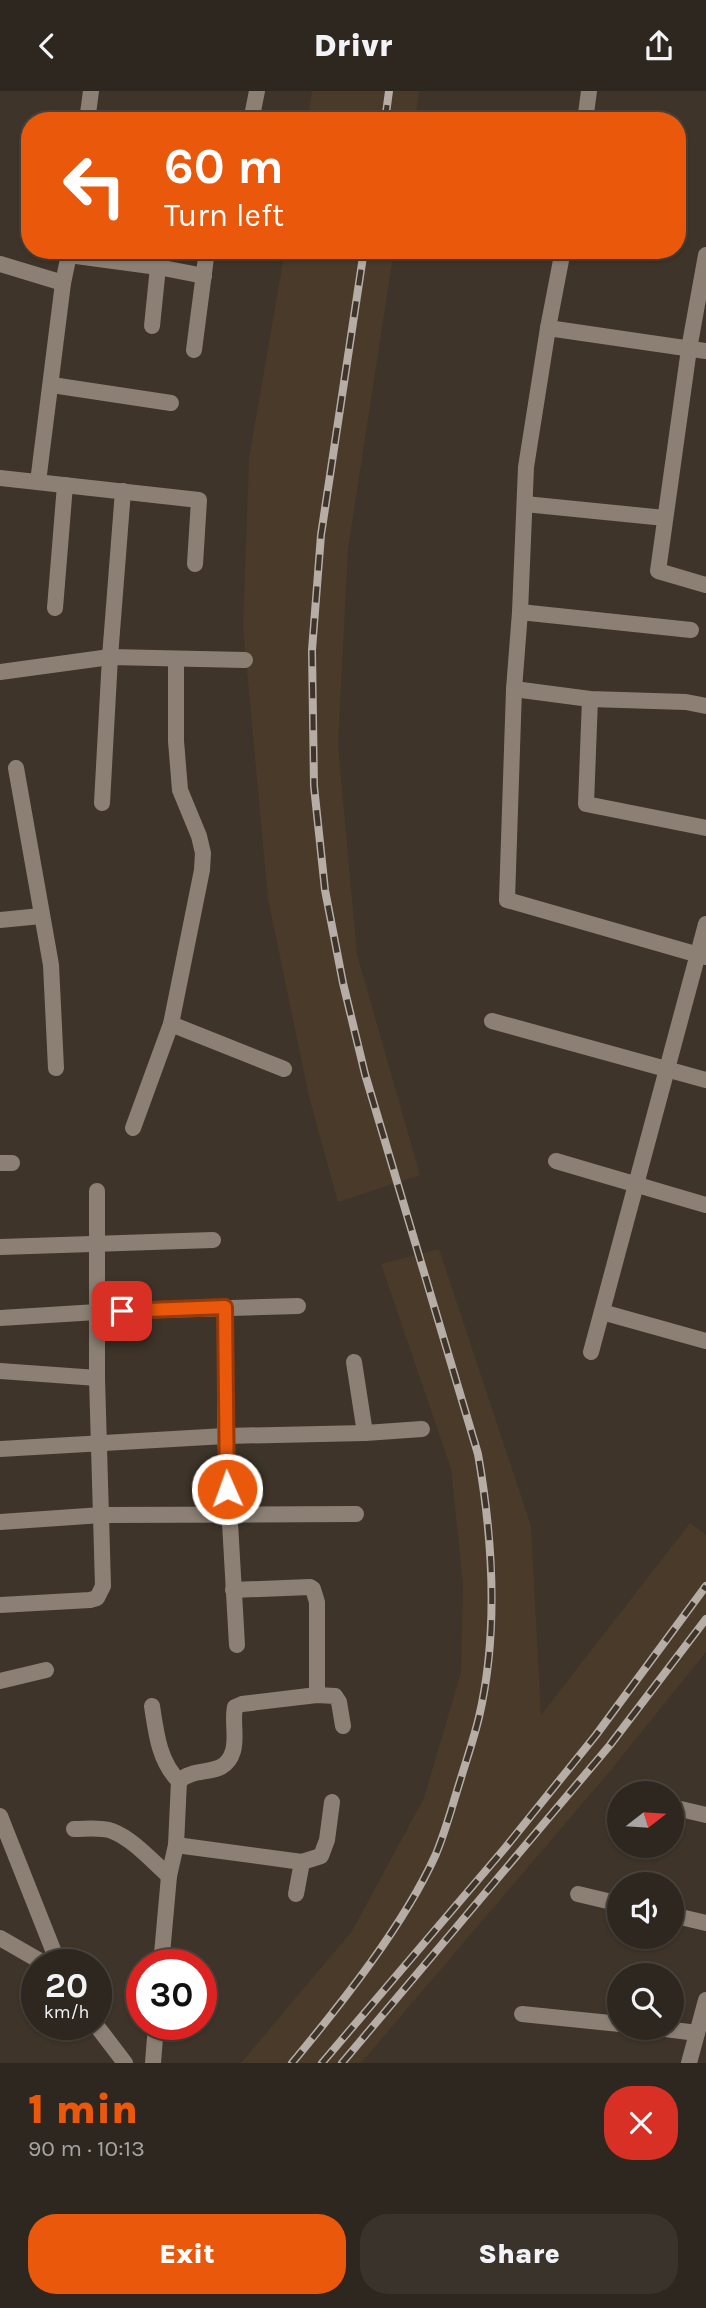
<!DOCTYPE html>
<html lang="en">
<head>
<meta charset="utf-8">
<style>
	:root { --surface:#2e271f; --page:#3a332c; --text:#f1f3f6; --muted:#a7a5a4; --line:#49443d; --accent:#ea580c }
	body { margin:0; font-family:Karla,sans-serif; background:var(--page); color:var(--text); height:100vh; display:flex; flex-direction:column; font-size:26px; white-space:nowrap }
	* { box-sizing:border-box; margin:0 }
	p { font-size:23px; color:var(--muted) }
	.icon { flex:none; width:38px; height:38px; fill:none; stroke:currentColor; stroke-width:2; stroke-linecap:round; stroke-linejoin:round }
	.map { position:relative; height:1972px; overflow:hidden }
	.side { display:flex; flex-direction:column; background:var(--surface); flex:1 }
	.side>* { flex:none }
	.guide { position:absolute; left:21px; top:21px; width:665px; height:147px; border-radius:28px; box-shadow:0 2px 5px #0004,0 0 0 2px var(--line); background:#ea580c; color:#fff; overflow:hidden }
	.needle { width:46px; rotate:73deg }
	.buttons { position:absolute; left:607px; top:1690px; display:grid; gap:14px }
	.buttons a { display:grid; place-items:center; width:77px; height:77px; border-radius:50%; background:var(--surface); box-shadow:0 2px 5px #0004,0 0 0 2px var(--line); font-size:35px }
	.speed { position:absolute; left:21px; top:1858px; display:flex; gap:14px; font-size:35px; font-weight:700; text-align:center }
	.speed>* { display:grid; place-content:center; width:91px; height:91px; border-radius:50%; background:var(--surface); box-shadow:0 2px 5px #0004,0 0 0 2px var(--line); line-height:1 }
	.speed small { font-size:18px; font-weight:400 }
	.speed .limit { border:10px solid #d22; background:#fff; color:#111 }
	.pin { position:absolute; display:grid; place-items:center; width:60px; height:60px; color:#fff; margin:-30px; border-radius:14px; box-shadow:0 4px 10px #0006 }
	.me { position:absolute; width:77px; margin:-38px; rotate:358deg; stroke-linejoin:round; filter:drop-shadow(0 0 5px #0008) }
	.turn { display:flex; align-items:center; gap:24px; height:147px; padding:0 28px; font-size:32px }
	.turn .icon { width:91px; height:91px; stroke-width:2.5 }
	.turn b { display:block; font-size:49px; line-height:60px }
	.round { display:grid; place-items:center; flex:none; width:74px; height:74px; border-radius:28px; background:var(--page) }
	.overview { display:flex; align-items:center; justify-content:space-between; height:119px; padding:0 28px }
	h1 { font-size:42px; font-weight:800; line-height:52px; color:var(--accent) }
	.cta { display:flex; gap:14px; margin-top:auto; padding:14px 28px }
	.cta a { flex:1; height:80px; border-radius:28px; background:var(--accent); color:#fff; font-size:28px; font-weight:800; line-height:80px; text-align:center }
	.cta a+a { background:var(--page); color:var(--text) }
	header { display:flex; justify-content:space-between; align-items:center; height:91px; padding:0 28px; background:var(--surface); font-size:32px; font-weight:800 }
	.map>svg:first-child { display:block }
</style>
</head>
<body>
<header><svg class="icon" aria-label="back" viewBox="0 0 24 24"><path d="M15 5l-7 7 7 7"/></svg>Drivr<svg class="icon" aria-label="share" viewBox="0 0 24 24"><path d="M12 15V3M7 8l5-5 5 5M5 13v7h14v-7"/></svg></header>
<div class="map">
<svg width="706" height="1972" viewBox="0 0 706 1972">
	<rect width="100%" height="100%" fill="#3e3429"/>
	<g fill="#493a2a">
		<polygon points="312,0 419,0 415,30 307,30"/>
		<polygon points="285,159 394,159 348,458 338,654 357,863 420,1084 338,1111 309,1006 268,808 243,536 249,367"/>
		<polygon points="439,1158 531,1435 541,1624 690,1432 706,1444 706,1561 611,1679 361,1972 241,1972 352,1840 424,1707 461,1581 463,1493 451,1378 381,1173"/>
	</g>
	<g fill="none" stroke-linecap="round" stroke-linejoin="round">
		<g stroke="#8c8074" stroke-width="16">
			<polyline points="87,30 91,0"/>
			<polyline points="251,30 257,0"/>
			<polyline points="585,30 589,0"/>
			<polyline points="563,159 548,237 526,376 520,521 514,598 507,809 706,866"/>
			<polyline points="69,164 158,176 204,185"/>
			<polyline points="706,164 689,258 658,480 706,494"/>
			<polyline points="0,173 63,192"/>
			<polyline points="152,235 158,176"/>
			<polyline points="548,237 706,260"/>
			<polyline points="194,259 207,159"/>
			<polyline points="52,294 171,312"/>
			<polyline points="0,387 199,409 195,473"/>
			<polyline points="38,391 63,192 70,159"/>
			<polyline points="525,413 665,427"/>
			<polyline points="55,517 65,394"/>
			<polyline points="520,521 691,539"/>
			<polyline points="0,581 110,566 245,569"/>
			<polyline points="514,598 590,608 686,611 706,615"/>
			<polyline points="590,608 586,713 706,737"/>
			<polyline points="16,677 51,874 56,977"/>
			<polyline points="102,712 110,566 123,400"/>
			<polyline points="0,829 41,825"/>
			<polyline points="492,930 706,989"/>
			<polyline points="171,933 284,978"/>
			<polyline points="133,1037 171,933 202,779 203,762 199,745 180,699 176,650 176,569"/>
			<polyline points="556,1070 706,1114"/>
			<polyline points="0,1072 12,1072"/>
			<polyline points="0,1156 213,1149"/>
			<polyline points="225,1216 225,1345 237,1554"/>
			<polyline points="602,1221 706,1250"/>
			<polyline points="0,1227 97,1221 298,1215"/>
			<polyline points="591,1261 706,833"/>
			<polyline points="354,1271 365,1342"/>
			<polyline points="0,1280 97,1287"/>
			<polyline points="0,1358 225,1345 365,1342 422,1338"/>
			<polyline points="0,1431 102,1424 356,1423"/>
			<polyline points="233,1499 310,1496 313,1498 317,1511 317,1604"/>
			<polyline points="0,1514 90,1509 97,1507 103,1495 97,1287 97,1100"/>
			<polyline points="0,1590 46,1579"/>
			<path d="M152 1615C156 1641 159 1671 179 1690"/>
			<polyline points="672,1716 706,1724"/>
			<polyline points="0,1725 59,1874"/>
			<path d="M74 1738C87 1738 100 1736 112 1740 133 1748 152 1770 169 1785"/>
			<polyline points="176,1754 302,1771 321,1765 327,1749 332,1711"/>
			<polyline points="296,1803 302,1771"/>
			<polyline points="578,1803 620,1813"/>
			<polyline points="672,1824 706,1832"/>
			<polyline points="0,1847 47,1874"/>
			<path d="M161 1874 169 1785 176 1754 179 1690C196 1674 225 1688 233 1660 237 1646 232 1630 235 1616L242 1613 317 1604 335 1605 339 1611 343 1635"/>
			<polyline points="522,1923 620,1933"/>
			<polyline points="96,1934 125,1972"/>
			<polyline points="657,1937 697,1942"/>
			<polyline points="153,1972 156,1934"/>
			<polyline points="689,1972 706,1909"/>
		</g>
		<defs>
			<g id="rail">
				<polyline points="385,30 389,0"/>
				<path d="M292 1972C342 1912 404 1834 436 1763 446 1739 453 1712 461 1687 467 1667 474 1647 479 1626 499 1540 493 1449 478 1363L365 983 343 892 325 799 314 695 312 559 321 444 364 159"/>
				<polyline points="322,1972 505,1757 596,1644 706,1495"/>
				<polyline points="342,1972 610,1654 706,1528"/>
			</g>
		</defs>
		<use href="#rail" stroke="#b5ada6" stroke-width="8"/>
		<use href="#rail" stroke="#3e3429" stroke-width="5" stroke-dasharray="16" stroke-linecap="butt"/>
	</g>
	<g fill="none" stroke-linecap="round" stroke-linejoin="round">
		<defs>
			<polyline id="route" points="122,1220 225,1216 227,1398"/>
		</defs>
		<use href="#route" stroke="#983908" stroke-width="18"/>
		<use href="#route" stroke="#ea580c" stroke-width="12"/>
	</g>
</svg>
<div class="buttons">
<a><svg class="needle" viewBox="-14 -14 28 28"><path d="M0-13l5 13h-10z" fill="#e53935"/><path d="M0 13l5-13h-10z" fill="#a7a5a4"/></svg></a>
<a><svg class="icon" aria-label="sound" viewBox="0 0 24 24"><path d="M4 9h4l5-4v14l-5-4H4zM17 9q2 3 0 6"/></svg></a>
<a><svg class="icon" aria-label="search" viewBox="0 0 24 24"><circle cx="10" cy="10" r="6"/><path d="M15 15l6 6"/></svg></a>
</div>
<div class="speed"><div>20<small>km/h</small></div><div class="limit">30</div></div>
<div class="pin" style="left:122px;top:1220px;background:#d93025"><svg class="icon" aria-label="arrive" viewBox="0 0 24 24"><path d="M6 21V4h12l-3 4 3 4H6"/></svg></div>
<svg class="me" style="left:227px;top:1398px" viewBox="-20 -20 40 40"><circle r="17" fill="#ea580c" stroke="#fff" stroke-width="3"/><path d="M0-11L8 9 0 5-8 9z" fill="#fff"/></svg>
<div class="guide">
<div class="turn"><svg class="icon" aria-label="left" viewBox="0 0 24 24"><path d="M17 20v-9H6M10 6l-5 5 5 5"/></svg><div><b>60 m</b>Turn left</div></div>
</div>
</div>
<section class="side">
<div class="overview"><div><h1>1 min</h1><p>90 m · 10:13</p></div><a class="round" style="background:#d93025;color:#fff"><svg class="icon" aria-label="close" viewBox="0 0 24 24"><path d="M6 6l12 12M18 6L6 18"/></svg></a></div>
<div class="cta"><a>Exit</a><a>Share</a></div>
</section>
</body>
</html>
